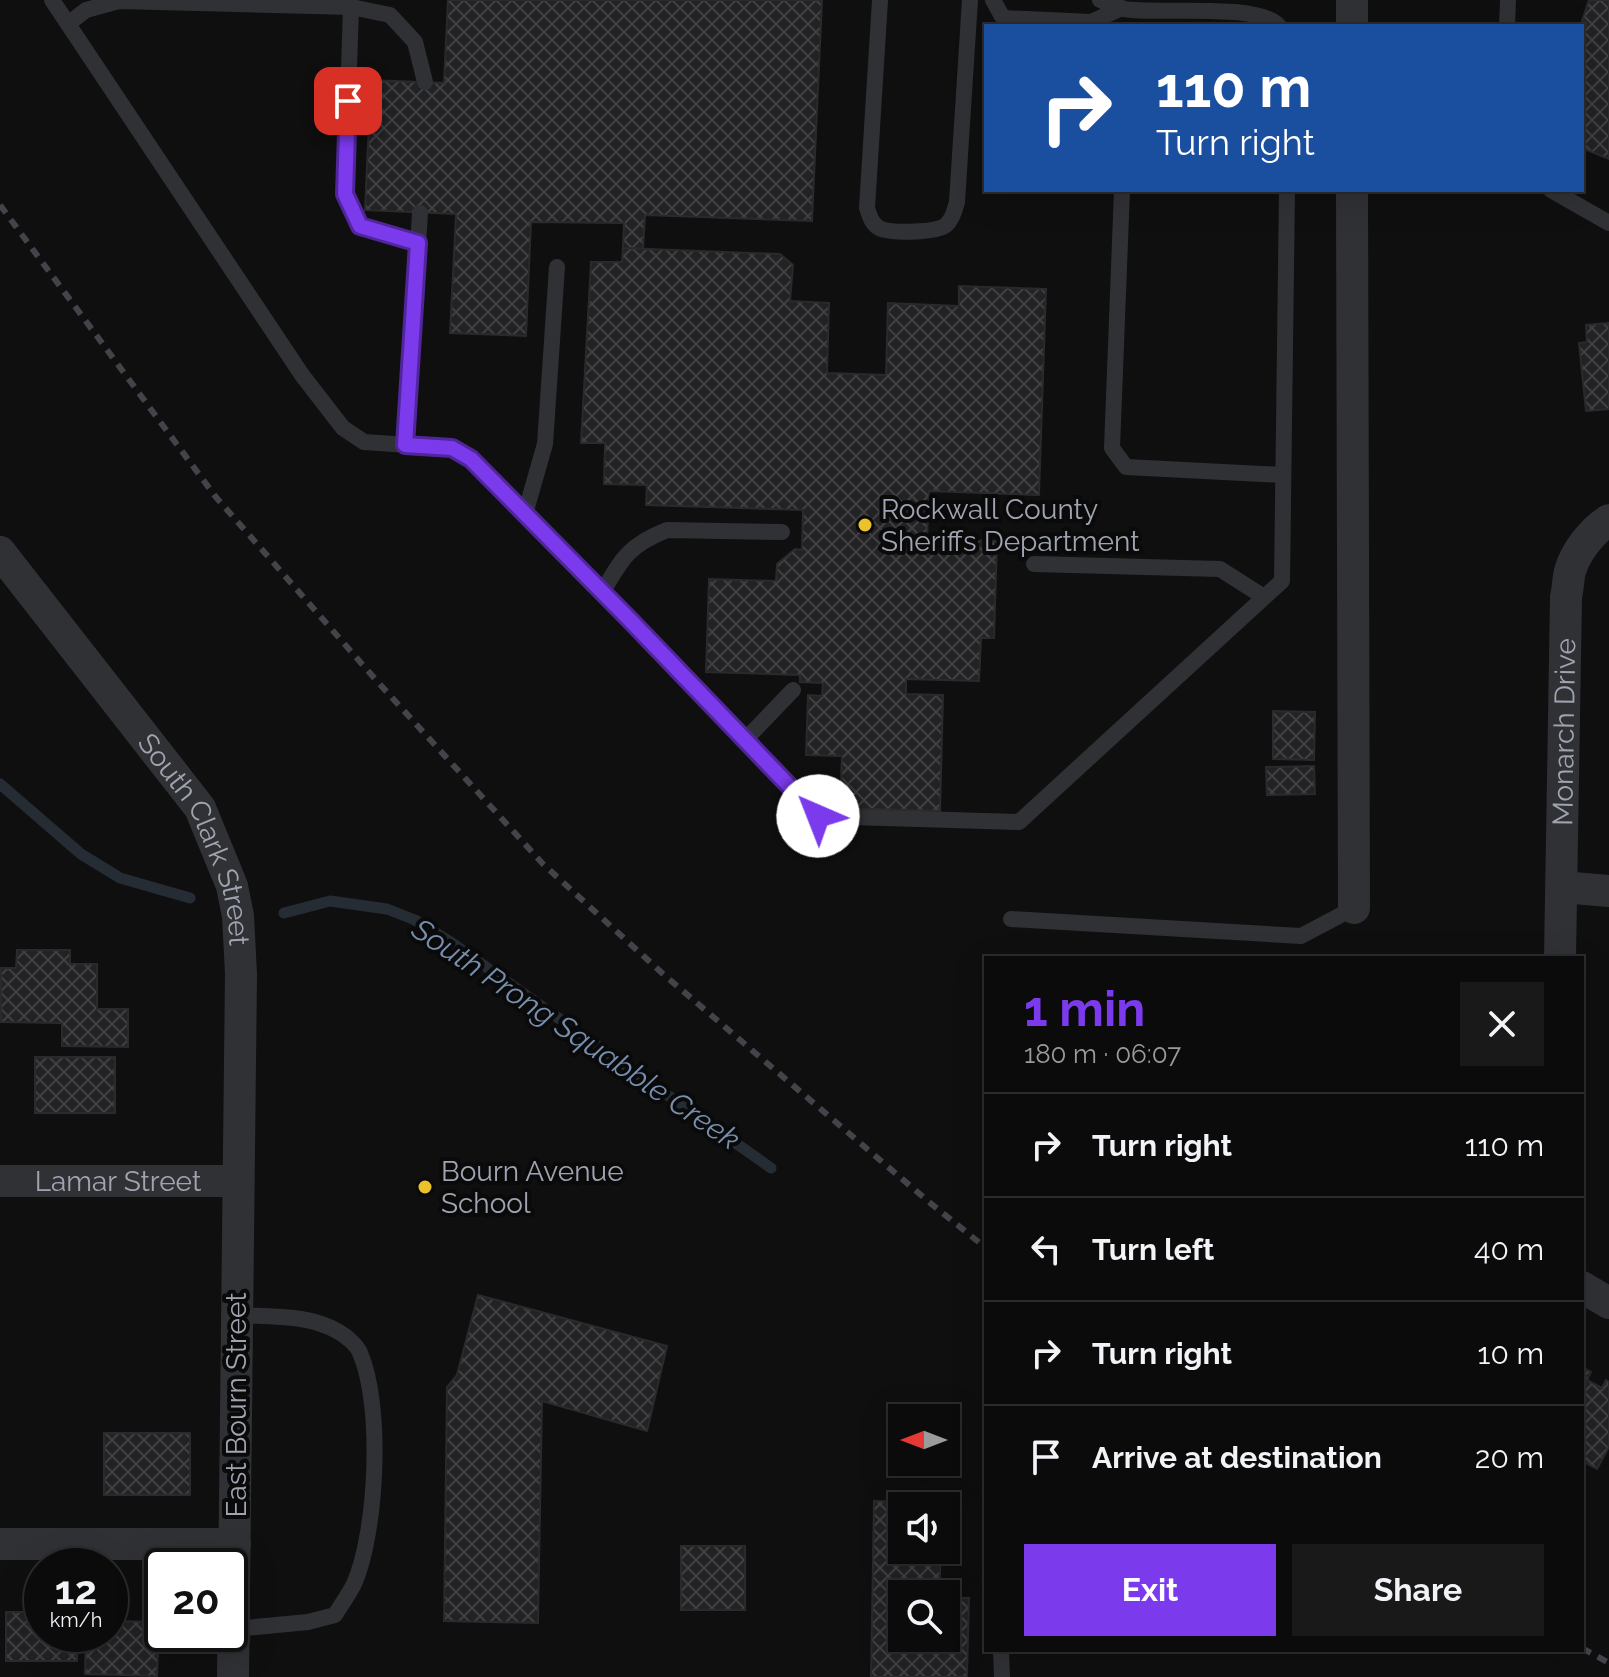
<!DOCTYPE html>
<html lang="en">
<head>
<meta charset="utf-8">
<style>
	:root { --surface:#0b0b0c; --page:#19191a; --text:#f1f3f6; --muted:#9a9b9d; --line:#2b2b2d; --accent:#7c3aed }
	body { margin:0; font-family:Raleway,sans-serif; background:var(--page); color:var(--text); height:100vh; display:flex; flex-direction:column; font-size:30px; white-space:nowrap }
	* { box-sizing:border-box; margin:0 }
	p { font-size:26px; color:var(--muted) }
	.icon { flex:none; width:44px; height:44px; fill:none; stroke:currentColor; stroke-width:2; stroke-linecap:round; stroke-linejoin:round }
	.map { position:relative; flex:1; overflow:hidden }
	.drawer { position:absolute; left:984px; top:956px; width:600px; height:696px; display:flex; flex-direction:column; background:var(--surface); border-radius:0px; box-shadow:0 8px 32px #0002,0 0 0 2px var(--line) }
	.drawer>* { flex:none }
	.hud { position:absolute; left:984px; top:24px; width:600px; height:168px; border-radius:0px; box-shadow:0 8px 32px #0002,0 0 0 2px var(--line); background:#1a4fa0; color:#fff; overflow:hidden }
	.needle { width:52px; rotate:270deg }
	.fabs { position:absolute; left:888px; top:1404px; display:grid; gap:16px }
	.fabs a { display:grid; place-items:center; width:72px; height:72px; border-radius:0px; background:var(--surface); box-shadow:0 8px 32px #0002,0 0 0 2px var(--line); font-size:40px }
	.speed { position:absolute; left:24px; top:1548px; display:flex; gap:16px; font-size:40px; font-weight:700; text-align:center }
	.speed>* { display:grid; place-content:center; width:104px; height:104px; border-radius:50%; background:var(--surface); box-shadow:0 8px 32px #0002,0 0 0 2px var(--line); line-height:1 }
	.speed small { font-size:20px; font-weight:400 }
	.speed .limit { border:4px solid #111; border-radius:12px; background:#fff; color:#111 }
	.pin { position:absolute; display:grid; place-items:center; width:68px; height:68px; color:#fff; margin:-34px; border-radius:16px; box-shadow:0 4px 12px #0006 }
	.me { position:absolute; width:88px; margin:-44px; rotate:316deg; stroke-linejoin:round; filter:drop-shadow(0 0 6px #0008) }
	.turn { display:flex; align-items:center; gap:28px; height:168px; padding:0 40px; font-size:36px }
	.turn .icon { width:104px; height:104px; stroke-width:2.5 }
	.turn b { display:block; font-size:56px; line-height:68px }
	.round { display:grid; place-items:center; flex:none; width:84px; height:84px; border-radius:0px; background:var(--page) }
	.headline { display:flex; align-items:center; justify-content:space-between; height:136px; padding:0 40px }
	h1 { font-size:48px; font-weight:700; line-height:60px; color:var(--accent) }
	.action { display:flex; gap:16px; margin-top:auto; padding:16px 40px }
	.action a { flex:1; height:92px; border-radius:0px; background:var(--accent); color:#fff; font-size:32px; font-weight:700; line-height:92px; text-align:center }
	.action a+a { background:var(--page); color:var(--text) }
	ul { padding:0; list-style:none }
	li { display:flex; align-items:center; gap:24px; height:104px; padding:0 40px; border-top:2px solid var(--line) }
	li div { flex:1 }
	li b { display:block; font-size:30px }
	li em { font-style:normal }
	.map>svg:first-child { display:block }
</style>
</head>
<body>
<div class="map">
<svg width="1609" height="1677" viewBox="0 0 1609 1677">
	<defs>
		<pattern id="building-cross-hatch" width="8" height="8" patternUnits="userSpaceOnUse" patternTransform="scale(2)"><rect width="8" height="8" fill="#222225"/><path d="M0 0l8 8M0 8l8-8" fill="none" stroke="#3f3f42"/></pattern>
	</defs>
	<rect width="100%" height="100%" fill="#0f0f10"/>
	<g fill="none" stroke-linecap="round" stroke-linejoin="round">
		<g stroke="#262c33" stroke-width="11">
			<polyline points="0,784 81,854 120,878 190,898"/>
			<polyline points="284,913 330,901 387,909 415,920 452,943 771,1168"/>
		</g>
	</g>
	<g fill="url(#building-cross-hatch)" stroke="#2a292c" stroke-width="2">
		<polygon points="448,0 822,0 812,221 645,215 643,249 623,248 624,223 531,222 526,336 450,333 456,214 365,210 371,80 444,83"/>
		<polygon points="1589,0 1609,0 1609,159 1582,148 1582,31 1584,32 1587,23 1582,21"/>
		<polygon points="623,248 780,254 793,265 790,301 829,303 827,373 886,375 888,303 959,306 959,286 1046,289 1039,495 929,491 927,539 997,541 994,638 981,638 979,681 906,679 906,694 943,695 940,811 840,808 842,756 806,755 808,695 822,696 823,683 800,682 800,675 706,672 709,579 776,581 777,564 795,549 802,550 803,510 646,505 647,485 604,484 605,443 581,443 591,262 622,262"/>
		<polygon points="1609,323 1609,409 1586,411 1579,343 1587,342 1586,325"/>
		<polygon points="1273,711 1315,712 1314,760 1273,759"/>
		<polygon points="1314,766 1315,794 1267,795 1266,767"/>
		<polygon points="17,950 70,950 70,964 97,964 97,1009 128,1009 128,1047 62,1046 62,1023 1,1022 1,968 16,968"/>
		<rect x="35" y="1057" width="80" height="56"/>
		<polygon points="478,1295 667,1346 647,1431 542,1401 538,1623 444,1621 447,1387 457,1375"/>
		<polygon points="1582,1367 1591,1372 1587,1380 1602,1388 1606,1380 1609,1382 1609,1447 1597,1469 1582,1461"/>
		<rect x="104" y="1433" width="86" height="62"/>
		<polygon points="874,1501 942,1503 942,1506 902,1506 902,1550 941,1550 939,1594 902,1594 902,1638 946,1638 946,1598 969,1598 967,1677 871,1677"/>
		<rect x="681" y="1546" width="64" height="64"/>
		<polygon points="6,1612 42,1612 42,1634 77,1634 77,1661 6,1661"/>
		<polygon points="110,1621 159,1622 157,1676 85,1674 86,1634 110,1634"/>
	</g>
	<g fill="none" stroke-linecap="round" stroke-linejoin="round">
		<g stroke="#303135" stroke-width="16">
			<polyline points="52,0 302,375 343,428 364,442 452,448 471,459 630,620 818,816 1019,822 1282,581 1287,190"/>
			<path d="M880 0 867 208C870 217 872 225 881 229 893 233 936 233 946 225 952 220 955 210 957 202L970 0"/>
			<polyline points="993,0 1003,18 1091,22 1122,8"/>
			<path d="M1100 0C1107 3 1116 7 1124 9 1158 15 1258 2 1279 26"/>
			<polyline points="351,7 345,194 360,226 418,243"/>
			<polyline points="68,24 86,10 119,1 351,7 390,15 415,42 425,82"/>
			<polyline points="1507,26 1508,0"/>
			<polyline points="1122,190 1112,448 1126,467 1283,475"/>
			<polyline points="1551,190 1609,223"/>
			<polyline points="405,445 420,213"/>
			<polyline points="525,514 545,444 557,267"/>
			<polyline points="1034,564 1220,569 1264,597"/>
			<path d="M602 593C622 558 629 545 667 530L782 532"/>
			<polyline points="745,740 793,690"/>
			<polyline points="1011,919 1301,936 1354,908"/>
			<path d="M234 1629 308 1622 335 1615C341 1605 349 1594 354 1584 377 1532 383 1405 360 1353 357 1345 346 1336 339 1332 309 1314 270 1317 236 1315"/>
			<polyline points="1001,1650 1002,1677"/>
		</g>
		<g stroke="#303135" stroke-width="32">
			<polyline points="1352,0 1352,26"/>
			<polyline points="1352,190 1354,908"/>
			<path id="s1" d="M0 552 200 808 232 886 238 916 241 974 233 1677"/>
			<polyline points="1562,887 1609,891"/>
			<path id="s2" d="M1560 958 1566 597C1568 589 1568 579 1570 571 1576 551 1592 531 1609 520"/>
			<path id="s3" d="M0 1181H237"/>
			<polyline points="1582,1287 1609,1303"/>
			<polyline points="0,1544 235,1544"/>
		</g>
		<g stroke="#43444a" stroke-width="6" stroke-dasharray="10 8" stroke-linecap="butt">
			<polyline points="0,205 215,496 376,680 543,864 662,973 929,1202 986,1248"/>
			<polyline points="1582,1648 1609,1663"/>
		</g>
	</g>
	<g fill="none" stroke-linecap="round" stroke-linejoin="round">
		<defs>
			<polyline id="route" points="348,101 345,194 360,226 418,243 405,445 452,448 471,459 630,620 818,816"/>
		</defs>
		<use href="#route" stroke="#51269a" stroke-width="20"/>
		<use href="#route" stroke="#7c3aed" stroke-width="14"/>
	</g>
	<g fill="#edc12a" stroke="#0a0a0b" stroke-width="3">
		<circle cx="865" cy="525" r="8"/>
		<circle cx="425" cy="1187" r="8"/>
	</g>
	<g text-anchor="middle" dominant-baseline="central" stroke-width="8" stroke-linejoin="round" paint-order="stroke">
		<g font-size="28" fill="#a0a4b1" stroke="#0a0a0b" text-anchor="start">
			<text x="881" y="509">Rockwall County<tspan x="881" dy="32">Sheriffs Department</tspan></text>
			<text x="441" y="1171">Bourn Avenue<tspan x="441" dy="32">School</tspan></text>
		</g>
		<g font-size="28" fill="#a0a4b1" stroke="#0a0a0b">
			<text stroke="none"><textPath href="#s2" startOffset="226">Monarch Drive</textPath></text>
			<text stroke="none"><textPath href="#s1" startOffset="352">South Clark Street</textPath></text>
			<text stroke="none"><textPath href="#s3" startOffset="118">Lamar Street</textPath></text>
			<text transform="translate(236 1405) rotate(-90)">East Bourn Street</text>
		</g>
		<g font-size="30" font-style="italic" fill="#778ead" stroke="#0a0a0b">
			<text transform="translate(576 1034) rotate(34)">South Prong Squabble Creek</text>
		</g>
	</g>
</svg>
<div class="fabs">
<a><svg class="needle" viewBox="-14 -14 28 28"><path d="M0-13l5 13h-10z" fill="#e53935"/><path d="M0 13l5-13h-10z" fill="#9a9b9d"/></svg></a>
<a><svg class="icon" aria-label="sound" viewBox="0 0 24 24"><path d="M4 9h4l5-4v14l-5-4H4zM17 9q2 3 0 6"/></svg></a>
<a><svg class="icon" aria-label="search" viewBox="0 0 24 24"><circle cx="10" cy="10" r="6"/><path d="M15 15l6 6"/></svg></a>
</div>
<div class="speed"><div>12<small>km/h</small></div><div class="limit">20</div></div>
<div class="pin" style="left:348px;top:101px;background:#d93025"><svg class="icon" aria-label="arrive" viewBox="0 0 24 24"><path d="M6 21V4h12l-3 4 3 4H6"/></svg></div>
<svg class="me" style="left:818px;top:816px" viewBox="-20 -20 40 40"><circle r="19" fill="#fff"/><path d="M0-13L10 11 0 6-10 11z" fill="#7c3aed"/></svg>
<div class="hud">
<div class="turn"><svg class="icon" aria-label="right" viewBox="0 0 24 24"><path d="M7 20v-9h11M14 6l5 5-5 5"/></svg><div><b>110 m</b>Turn right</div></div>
</div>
<section class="drawer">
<div class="headline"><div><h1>1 min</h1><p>180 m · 06:07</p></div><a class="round"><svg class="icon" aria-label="close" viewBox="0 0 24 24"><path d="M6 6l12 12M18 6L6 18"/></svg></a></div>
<ul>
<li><svg class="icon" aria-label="right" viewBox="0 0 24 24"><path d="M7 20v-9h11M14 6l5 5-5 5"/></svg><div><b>Turn right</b></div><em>110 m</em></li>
<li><svg class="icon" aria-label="left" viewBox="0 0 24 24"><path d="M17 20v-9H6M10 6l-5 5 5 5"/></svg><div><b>Turn left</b></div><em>40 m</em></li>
<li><svg class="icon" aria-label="right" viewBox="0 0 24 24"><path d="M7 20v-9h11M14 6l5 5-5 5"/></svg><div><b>Turn right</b></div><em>10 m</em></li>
<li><svg class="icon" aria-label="arrive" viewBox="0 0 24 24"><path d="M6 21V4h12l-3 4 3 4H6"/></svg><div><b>Arrive at destination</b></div><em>20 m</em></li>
</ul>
<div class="action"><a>Exit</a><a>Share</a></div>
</section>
</div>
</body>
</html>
